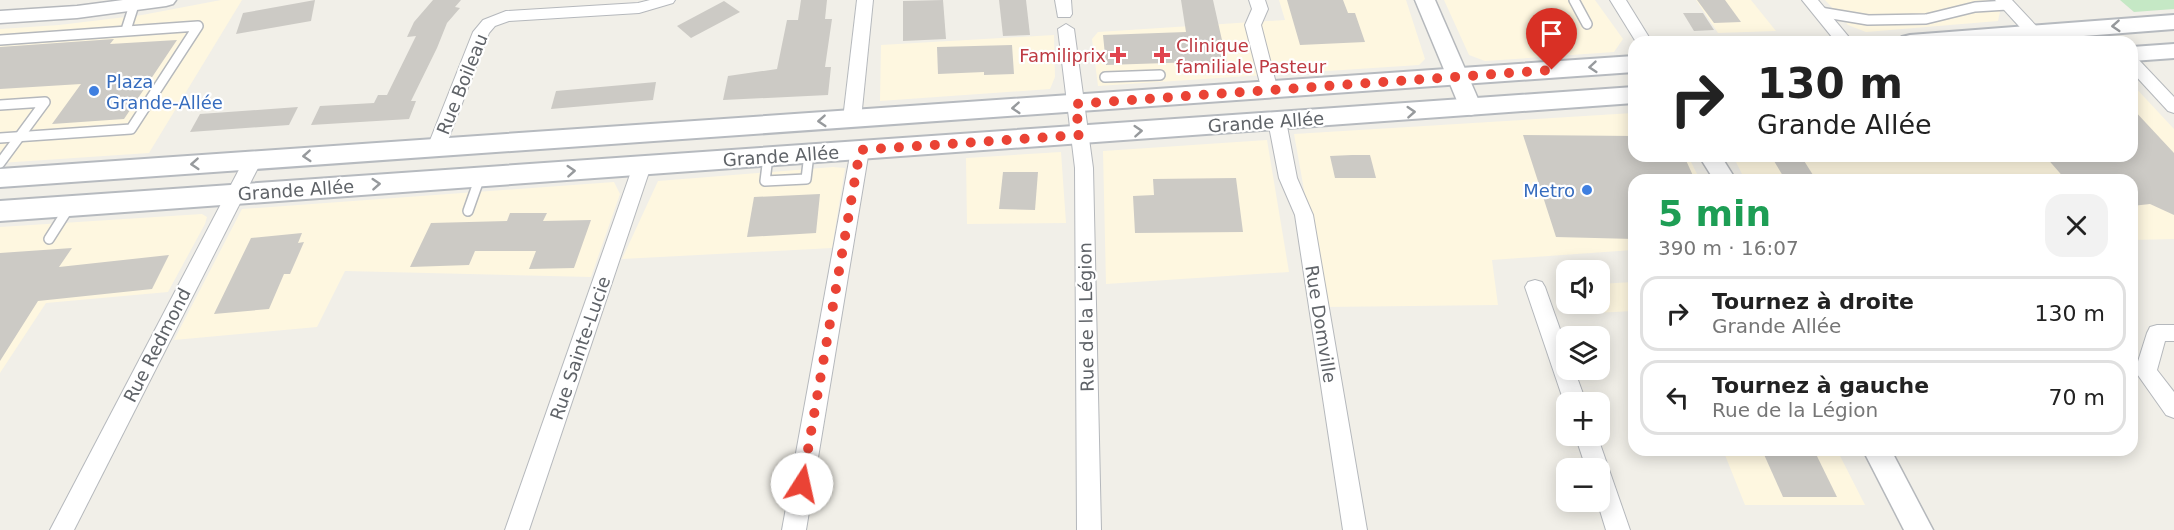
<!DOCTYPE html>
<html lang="fr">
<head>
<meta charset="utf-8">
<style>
	:root { --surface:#fff; --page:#f2f2f2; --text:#222; --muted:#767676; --line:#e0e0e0 }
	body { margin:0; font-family:"DejaVu Sans",sans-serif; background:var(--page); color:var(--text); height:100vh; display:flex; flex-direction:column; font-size:22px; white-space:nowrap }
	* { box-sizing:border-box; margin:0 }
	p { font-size:20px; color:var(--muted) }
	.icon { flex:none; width:33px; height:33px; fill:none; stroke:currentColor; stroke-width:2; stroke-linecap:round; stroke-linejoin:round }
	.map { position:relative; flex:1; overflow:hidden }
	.details { position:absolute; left:1628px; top:174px; width:510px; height:282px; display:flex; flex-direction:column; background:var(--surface); border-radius:18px; box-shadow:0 3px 15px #0003 }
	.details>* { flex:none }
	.hud { position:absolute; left:1628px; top:36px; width:510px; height:126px; border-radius:18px; box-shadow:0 3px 15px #0003; background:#fff; color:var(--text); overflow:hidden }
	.fabs { position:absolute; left:1556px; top:260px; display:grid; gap:12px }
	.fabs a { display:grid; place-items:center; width:54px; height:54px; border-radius:12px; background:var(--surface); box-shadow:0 3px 15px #0003; font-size:30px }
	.pin { position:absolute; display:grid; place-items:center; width:51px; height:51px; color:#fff; margin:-62px -26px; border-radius:50% 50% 50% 0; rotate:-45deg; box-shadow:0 0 6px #0007 }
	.pin .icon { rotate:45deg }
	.me { position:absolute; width:66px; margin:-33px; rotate:10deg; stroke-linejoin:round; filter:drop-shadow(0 0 4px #0008) }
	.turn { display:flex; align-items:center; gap:21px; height:126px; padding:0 30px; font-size:27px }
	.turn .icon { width:78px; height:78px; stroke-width:2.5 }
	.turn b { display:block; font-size:42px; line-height:51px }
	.round { display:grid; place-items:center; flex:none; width:63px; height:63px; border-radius:18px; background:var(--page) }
	.headline { display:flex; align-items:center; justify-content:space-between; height:102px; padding:0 30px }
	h1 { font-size:36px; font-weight:600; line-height:45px; color:#1e9e55 }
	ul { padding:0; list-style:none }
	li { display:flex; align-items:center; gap:18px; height:75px; margin:0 12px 9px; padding:0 18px; border:3px solid var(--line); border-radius:18px }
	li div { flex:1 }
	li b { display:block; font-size:22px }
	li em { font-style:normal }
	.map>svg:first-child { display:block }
</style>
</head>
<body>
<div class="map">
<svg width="2174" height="530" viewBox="0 0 2174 530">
	<rect width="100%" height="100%" fill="#f1efe8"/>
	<g fill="#fef7e0">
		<polygon points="221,0 242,0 149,153 0,163 0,29 59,25 142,15"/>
		<polygon points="1279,0 1406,0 1425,59 1419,65 1098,86 1092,39 1098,32 1285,20"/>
		<polygon points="1444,0 1595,0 1623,39 1614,52 1485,61 1469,55"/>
		<polygon points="1696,0 1751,0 1776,31 1718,33"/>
		<polygon points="1825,0 1990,0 2000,12 1998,21 1866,32 1848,25"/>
		<polygon points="1054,35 1055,77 1050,89 880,101 881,45"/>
		<polygon points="2132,84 2174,129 2174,239 2132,240 2132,180 1745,180 1733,156 2132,156"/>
		<polygon points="1633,113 1634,156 1688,156 1700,180 1634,180 1633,250 1492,260 1498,305 1325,307 1294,134"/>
		<polygon points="1267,140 1289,272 1106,284 1103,151"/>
		<polygon points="1061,152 1066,223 967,224 966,158"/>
		<polygon points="833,167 845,168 832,248 622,259 658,181"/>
		<polygon points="614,182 620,194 591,277 345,271 317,327 174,340 242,209"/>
		<polygon points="202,214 207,217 205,224 168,292 46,303 0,373 0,227"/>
		<polygon points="1633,282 1633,311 1595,313 1590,303 1599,303 1599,284"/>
		<polygon points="1723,450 1837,450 1865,505 1745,505"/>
	</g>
	<polygon fill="#c5e8c5" points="2120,0 2174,0 2174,9 2134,12"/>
	<g fill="#cccac5">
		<polygon points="315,0 311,21 236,34 243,13"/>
		<polygon points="433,0 461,0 455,7 460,8 447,23 437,48 411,101 416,101 409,119 311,125 320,106 374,103 378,95 387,95 416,36 407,37 414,22"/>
		<polygon points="801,0 827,0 825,19 832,19 825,67 831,67 828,95 723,100 728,76 777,69 787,20 798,20"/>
		<polygon points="943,0 946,39 903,41 903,1"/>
		<polygon points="999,0 1026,0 1030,35 1003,36"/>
		<polygon points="1181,0 1213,0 1228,67 1198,68 1197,62 1106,65 1103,35 1186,32"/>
		<polygon points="1287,0 1343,0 1348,13 1355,13 1365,42 1300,45"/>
		<polygon points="1697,0 1725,0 1741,22 1714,23"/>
		<polygon points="724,1 740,12 691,38 677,26"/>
		<polygon points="1683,13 1703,13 1714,30 1694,31"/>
		<polygon points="114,39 110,44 177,40 124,119 52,124 81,84 0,89 0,47"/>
		<polygon points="1012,45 1014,74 984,75 984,72 938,74 937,47"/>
		<polygon points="656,82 653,100 551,109 556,91"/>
		<polygon points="298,107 289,125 190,132 200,114"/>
		<polygon points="2132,108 2174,153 2174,215 2150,204 2132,206 2132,180 2066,180 2045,156 2132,156"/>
		<polygon points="1523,135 1634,136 1634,156 1684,156 1695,180 1634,180 1634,239 1556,237"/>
		<polygon points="1352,155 1370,155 1376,178 1335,178 1330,156"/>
		<polygon points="1771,156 1801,156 1813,175 1783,176"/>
		<polygon points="1003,172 1038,172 1035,210 999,209"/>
		<polygon points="1236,178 1243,232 1135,233 1133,196 1154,195 1153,179"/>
		<polygon points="820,194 816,233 747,237 754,197"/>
		<polygon points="510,213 547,213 543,221 591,220 574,268 529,269 536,251 475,251 469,265 410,267 431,223 507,221"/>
		<polygon points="302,233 298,243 304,242 290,274 284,274 269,309 214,314 251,238"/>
		<polygon points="72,248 59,267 169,255 152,289 38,301 0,361 0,253"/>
		<polygon points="1762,450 1814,450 1837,497 1783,497"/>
	</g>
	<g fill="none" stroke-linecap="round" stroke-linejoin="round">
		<defs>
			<g id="service">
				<polyline points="1574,0 1587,24"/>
				<polyline points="1820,12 1868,20 1926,19 1975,7 2007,5"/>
				<polyline points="126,30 134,5"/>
				<polyline points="0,40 198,26 131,129 0,138"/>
				<polyline points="1105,77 1160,75"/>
				<polyline points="0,105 45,102 0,163"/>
				<polyline points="768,157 765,181 806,179 809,154"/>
				<polyline points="468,211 480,177"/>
				<polyline points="49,239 70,206"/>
			</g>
			<g id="minor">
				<polygon points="650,0 675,0 673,3 639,13 509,21 495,26 489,33 445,148 442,152 430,152 427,148 473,32 483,20 506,11 638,3"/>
				<polygon points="857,0 873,0 861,119 858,123 846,123 843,119"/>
				<polygon points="1055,0 1071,0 1072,14 1070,17 1058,17"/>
				<polygon points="1249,0 1265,0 1268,9 1261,25 1278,91 1276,95 1264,95 1262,91 1245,25 1252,9"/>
				<polygon points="1610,0 1626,0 1652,42 1636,42"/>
				<polygon points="1802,0 1818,0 1853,42 1836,42"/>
				<polygon points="1995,0 2012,0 2040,30 2042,33 2040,36 2028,36"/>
				<polygon points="1066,24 1074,29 1093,168 1101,530 1077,530 1075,168 1058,29"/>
				<polygon points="2132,58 2138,59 2174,97 2174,113 2168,111 2132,72"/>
				<polygon points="1277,115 1283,117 1286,121 1297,178 1313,215 1367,530 1343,530 1295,215 1279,178 1268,121 1271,117"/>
				<polygon points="860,144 866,146 869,150 806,530 782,530 851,150 854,146"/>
				<polygon points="253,154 259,156 262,160 74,530 50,530 244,160 247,156"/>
				<polygon points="642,160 648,162 651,166 529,530 505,530 633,166 636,162"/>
				<polygon points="1535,280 1542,282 1545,287 1566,346 1566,369 1574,369 1586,402 1566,402 1566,405 1564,402 1525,287 1528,282"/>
				<polygon points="2157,325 2174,325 2174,341 2165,341 2157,370 2174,392 2174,418 2166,415 2135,371 2147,333 2150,327"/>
				<polygon points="1575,435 1597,435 1630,530 1606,530 1597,501 1599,501 1599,468 1586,468"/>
			</g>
			<g id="tertiary">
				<polygon points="123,0 176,0 173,4 166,6 77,18 0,23 0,11 77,6"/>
				<polygon points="1415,0 1435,0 1482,108 1478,113 1471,115 1464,113 1460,108"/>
				<polygon points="1699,156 1721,156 1736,180 1714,180"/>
				<polygon points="1863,450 1891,450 1933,530 1904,530"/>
			</g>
			<g id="secondary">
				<polygon points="2174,15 2174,29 2006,42 1898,42 1902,37 1910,35"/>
				<polygon points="2174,44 2174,58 2132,61 2132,47"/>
				<polygon points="1634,56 1634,72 0,187 0,169"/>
				<polygon points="1634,87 1634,103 0,221 0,201"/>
			</g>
		</defs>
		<use href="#service" stroke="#b5b8bc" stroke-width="12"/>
		<use href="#minor" stroke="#b5b8bc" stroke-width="2"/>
		<use href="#tertiary" stroke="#b5b8bc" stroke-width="3"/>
		<use href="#secondary" stroke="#b6babf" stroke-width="4"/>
		<use href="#service" stroke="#fff" stroke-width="9"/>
		<use href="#minor" fill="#fff" fill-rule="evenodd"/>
		<use href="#tertiary" fill="#fff" fill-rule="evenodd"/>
		<use href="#secondary" fill="#fff" fill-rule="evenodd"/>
	</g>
	<defs><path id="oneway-chevron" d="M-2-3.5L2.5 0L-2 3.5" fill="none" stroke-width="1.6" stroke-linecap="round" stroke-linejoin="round" transform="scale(1.5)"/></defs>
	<g stroke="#979a9d">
		<use href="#oneway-chevron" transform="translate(2116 26) rotate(176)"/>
		<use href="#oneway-chevron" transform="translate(1593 67) rotate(175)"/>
		<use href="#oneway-chevron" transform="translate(1016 108) rotate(176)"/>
		<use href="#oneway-chevron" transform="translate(1411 112) rotate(-4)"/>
		<use href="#oneway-chevron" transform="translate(822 121) rotate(176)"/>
		<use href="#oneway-chevron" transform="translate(1138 131) rotate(-4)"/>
		<use href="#oneway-chevron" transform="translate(307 156) rotate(176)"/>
		<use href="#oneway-chevron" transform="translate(195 164) rotate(176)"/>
		<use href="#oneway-chevron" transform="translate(571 171) rotate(-4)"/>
		<use href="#oneway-chevron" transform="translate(376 184) rotate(-4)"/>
	</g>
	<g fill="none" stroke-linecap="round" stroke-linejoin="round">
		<polyline stroke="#ea4335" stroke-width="10" stroke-dasharray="0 18" points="802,484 860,150 1080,135 1075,104 1552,70"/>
	</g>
	<g fill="#e0444e" stroke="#fff" stroke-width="2">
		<path d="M1115 46h6v6h6v6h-6v6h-6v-6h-6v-6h6z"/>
		<path d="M1159 46h6v6h6v6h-6v6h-6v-6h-6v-6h6z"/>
	</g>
	<g fill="#3f7fe0" stroke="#fff" stroke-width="2">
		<circle cx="94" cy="91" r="6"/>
		<circle cx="1587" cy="190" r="6"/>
	</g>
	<g text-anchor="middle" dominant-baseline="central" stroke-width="4.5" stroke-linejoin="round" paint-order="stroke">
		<g font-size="18" fill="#be3a42" stroke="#fff" text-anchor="start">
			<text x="1176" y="45">Clinique<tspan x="1176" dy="21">familiale Pasteur</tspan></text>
			<text x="1106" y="55" text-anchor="end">Familiprix</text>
		</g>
		<g font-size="18" fill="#366cbe" stroke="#fff" text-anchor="start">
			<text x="106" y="81">Plaza<tspan x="106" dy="21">Grande-Allée</tspan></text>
			<text x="1575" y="190" text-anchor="end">Metro</text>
		</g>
		<g font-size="18" fill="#5f6368" stroke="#fff">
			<text transform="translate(462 84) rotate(-68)">Rue Boileau</text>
			<text transform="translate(1266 122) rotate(-4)">Grande Allée</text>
			<text transform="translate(781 156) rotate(-4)">Grande Allée</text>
			<text transform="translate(296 190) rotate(-4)">Grande Allée</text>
			<text transform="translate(1086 317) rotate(-91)">Rue de la Légion</text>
			<text transform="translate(1321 324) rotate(81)">Rue Domville</text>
			<text transform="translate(157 345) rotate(-63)">Rue Redmond</text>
			<text transform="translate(580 348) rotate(-71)">Rue Sainte-Lucie</text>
		</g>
	</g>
</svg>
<div class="fabs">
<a><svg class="icon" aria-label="sound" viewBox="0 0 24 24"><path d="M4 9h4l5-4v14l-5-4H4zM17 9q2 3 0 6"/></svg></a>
<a><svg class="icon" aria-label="layers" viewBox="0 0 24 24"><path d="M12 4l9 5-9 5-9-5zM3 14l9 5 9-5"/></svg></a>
<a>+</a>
<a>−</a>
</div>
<div class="pin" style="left:1552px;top:70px;background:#d93025"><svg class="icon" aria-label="arrive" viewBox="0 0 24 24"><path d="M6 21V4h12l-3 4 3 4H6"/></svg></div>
<svg class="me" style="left:802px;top:484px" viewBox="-20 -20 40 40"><circle r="19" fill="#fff"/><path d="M0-13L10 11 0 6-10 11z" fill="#ea4335"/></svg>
<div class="hud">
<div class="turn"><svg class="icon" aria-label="right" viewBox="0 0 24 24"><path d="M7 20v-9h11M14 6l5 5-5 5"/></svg><div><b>130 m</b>Grande Allée</div></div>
</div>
<section class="details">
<div class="headline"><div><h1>5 min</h1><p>390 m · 16:07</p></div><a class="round"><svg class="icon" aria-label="close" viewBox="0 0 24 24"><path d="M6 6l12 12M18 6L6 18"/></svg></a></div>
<ul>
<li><svg class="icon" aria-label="right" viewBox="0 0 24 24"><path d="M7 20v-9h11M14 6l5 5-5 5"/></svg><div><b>Tournez à droite</b><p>Grande Allée</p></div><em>130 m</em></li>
<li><svg class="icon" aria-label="left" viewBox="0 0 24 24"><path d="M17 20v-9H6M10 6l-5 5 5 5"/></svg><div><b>Tournez à gauche</b><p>Rue de la Légion</p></div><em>70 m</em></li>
</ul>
</section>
</div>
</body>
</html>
